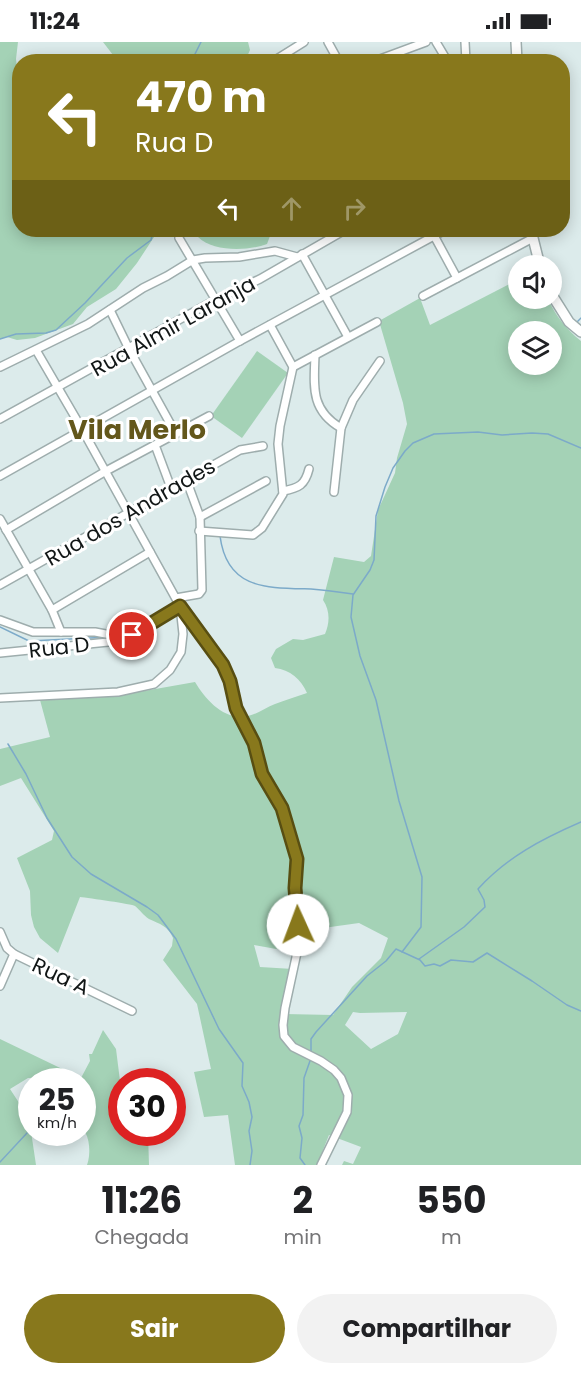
<!DOCTYPE html>
<html lang="pt">
<head>
<meta charset="utf-8">
<style>
	:root { --surface:#fff; --page:#f2f2f2; --text:#202124; --muted:#757577; --accent:#88781c }
	body { margin:0; font-family:Poppins,sans-serif; background:var(--page); color:var(--text); height:100vh; display:flex; flex-direction:column; font-size:22px; white-space:nowrap }
	* { box-sizing:border-box; margin:0 }
	p { font-size:20px; color:var(--muted) }
	.icon { flex:none; width:33px; height:33px; fill:none; stroke:currentColor; stroke-width:2; stroke-linecap:round; stroke-linejoin:round }
	.map { position:relative; height:1123px; overflow:hidden }
	.side { display:flex; flex-direction:column; background:var(--surface); flex:1 }
	.side>* { flex:none }
	.guide { position:absolute; left:12px; top:12px; width:558px; height:183px; border-radius:24px; box-shadow:0 3px 15px #0003; background:#88781c; color:#fff; overflow:hidden }
	.buttons { position:absolute; left:508px; top:213px; display:grid; gap:12px }
	.buttons a { display:grid; place-items:center; width:54px; height:54px; border-radius:50%; background:var(--surface); box-shadow:0 3px 15px #0003; font-size:30px }
	.speed { position:absolute; left:18px; top:1026px; display:flex; gap:12px; font-size:30px; font-weight:700; text-align:center }
	.speed>* { display:grid; place-content:center; width:78px; height:78px; border-radius:50%; background:var(--surface); box-shadow:0 3px 15px #0003; line-height:1 }
	.speed small { font-size:15px; font-weight:400 }
	.speed .limit { border:9px solid #d22; background:#fff; color:#111 }
	.pin { position:absolute; display:grid; place-items:center; width:51px; height:51px; color:#fff; margin:-26px; border:3px solid #fff; border-radius:50%; box-shadow:0 2px 6px #0007 }
	.me { position:absolute; width:66px; margin:-33px; rotate:358deg; stroke-linejoin:round; filter:drop-shadow(0 0 4px #0008) }
	.turn { display:flex; align-items:center; gap:21px; height:126px; padding:0 24px; font-size:27px }
	.turn .icon { width:78px; height:78px; stroke-width:2.5 }
	.turn b { display:block; font-size:42px; line-height:51px }
	.lanes { display:flex; align-items:center; height:57px; padding:0 24px; background:#0003; justify-content:center; gap:30px; direction:ltr }
	.lanes .off { opacity:.35 }
	.eta { display:flex; justify-content:space-evenly; align-items:center; height:102px; text-align:center }
	.eta b { font-size:36px; font-weight:700; line-height:42px }
	.button { display:flex; gap:12px; margin-top:auto; padding:12px 24px }
	.button a { flex:1; height:69px; border-radius:36px; background:var(--accent); color:#fff; font-size:24px; font-weight:700; line-height:69px; text-align:center }
	.button a+a { background:var(--page); color:var(--text) }
	.status { display:flex; justify-content:space-between; align-items:center; height:42px; padding:0 30px; background:var(--surface); direction:ltr }
	.status svg { height:16px; fill:currentColor }
	.map>svg:first-child { display:block }
</style>
</head>
<body>
<div class="status"><b>11:24</b><svg viewBox="0 0 49 12"><path d="M0 12V9h3v3zM5 12V6h3v6zM10 12V3h3v9zM15 12V0h3v12zM26 1h20v11H26zM47 4h2v5h-2z"/></svg></div>
<div class="map">
<svg width="581" height="1123" viewBox="0 0 581 1123">
	<rect width="100%" height="100%" fill="#dcebeb"/>
	<g fill="#a4d2b6" fill-rule="evenodd">
		<polygon points="0,0 18,0 16,17 19,43 13,64 14,95 20,98 20,188 187,188 178,193 156,192 137,221 116,247 87,265 73,282 35,296 17,298 7,295 0,297"/>
		<polygon points="103,0 248,0 250,8 245,19 105,19 113,13"/>
		<path d="M202 188H262L270 194 267 202C248 209 213 210 198 195Z"/>
		<path d="M519 237V256L548 257C555 273 567 288 581 299V1123H342L344 1119 353 1122 361 1105 329 1093 317 1123H235L228 1073 204 1075 194 1030 211 1027 197 962 163 918 172 904 173 896C168 884 160 882 149 877 143 873 140 868 135 864 132 862 89 856 80 855L58 911 40 896 34 885 31 873 30 849 17 816 52 798 54 789 21 736 0 744V707L50 695 40 658 144 649 195 640C206 658 224 679 248 674 258 672 266 665 275 662 285 658 296 655 307 651 301 637 290 628 275 626L271 616 276 607 293 597 303 598 325 592C330 581 330 568 323 558L334 515 364 520 371 514 378 468 395 431 397 416 407 382 403 361 379 279 420 256 430 283ZM519 290H552V322H519ZM359 881 388 896 381 916 352 945 333 973 284 972 293 927 260 925 254 903 293 910 298 889 310 890 316 887ZM353 970 360 971 407 970 398 992 371 1007 345 983Z"/>
		<polygon points="257,309 288,331 242,396 211,374"/>
		<path d="M103 988 116 1007 120 1039 133 1030 142 1027 143 1039 122 1040V1090L148 1091 149 1123H87C91 1113 90 1095 83 1087L82 1040 70 1039 61 1035 28 1036 10 1047 29 1076 36 1123H0V997L81 1036 90 1019 89 1012H92Z"/>
	</g>
	<g fill="none" stroke-linecap="round" stroke-linejoin="round">
		<g stroke="#7caac9" stroke-width="1.5">
			<polyline points="191,20 201,0"/>
			<polyline points="577,280 581,276"/>
			<polyline points="0,297 16,292 46,291 56,288 85,261 127,216 151,198 152,194 160,188"/>
			<path d="M220 494C227 548 267 546 311 547 325 548 339 550 353 552"/>
			<polyline points="0,585 29,599 110,595"/>
			<polyline points="126,587 133,582"/>
			<polyline points="8,702 26,732 47,776 72,815 91,832 147,865 158,873 176,897 219,987 243,1021 242,1044 249,1060 252,1075 249,1089 252,1109 250,1123"/>
			<polyline points="402,910 421,885 422,835 399,759 376,658 360,614 351,575 353,553 370,528 374,518 376,474 385,445 393,426 405,409 413,401 434,392 478,390 502,393 532,391 548,392 581,406"/>
			<path d="M419 917 464 885 485 865 484 858 478 847C507 815 542 797 581 780"/>
			<polyline points="311,1010 311,997 316,990 367,934 386,919 396,907 420,918 425,924 434,922 440,924 451,918 473,920 487,911 532,939 567,963 581,969"/>
			<polyline points="0,1120 27,1091"/>
			<polyline points="305,1123 300,1116 302,1096 299,1084 303,1073 304,1036 311,1016"/>
		</g>
		<defs>
			<g id="minor">
				<polyline points="328,0 339,20"/>
				<polyline points="436,0 448,20"/>
				<polyline points="465,0 466,20"/>
				<polyline points="272,20 304,0"/>
				<polyline points="372,20 426,0"/>
				<polyline points="431,188 457,236"/>
				<polyline points="179,196 240,299"/>
				<polyline points="302,212 348,295"/>
				<polyline points="423,254 533,196"/>
				<polyline points="110,268 129,307 176,392"/>
				<polyline points="36,308 82,387 180,564 223,623 229,639 236,666 254,701 262,732 282,766 289,787 294,804 298,827 295,846 297,861 298,906 285,966 283,983 284,994 293,1005 321,1019 334,1028 341,1036 348,1053 347,1070 321,1123"/>
				<path d="M315 313C314 344 310 368 341 386"/>
				<polyline points="0,325 88,282 143,246 167,234 193,218 205,216 239,215 275,209 297,215"/>
				<polyline points="293,325 377,280"/>
				<polyline points="0,377 215,258 260,237 345,188"/>
				<polyline points="155,403 171,446"/>
				<polyline points="0,434 238,300 445,188"/>
				<path d="M283 449C299 446 305 443 309 427"/>
				<polyline points="334,450 341,386 353,358 380,319"/>
				<polyline points="200,475 266,439"/>
				<polyline points="0,477 52,568 61,590"/>
				<polyline points="6,488 106,429 209,374"/>
				<polyline points="199,489 253,493 262,486 283,452 278,402 280,384 293,325 270,283"/>
				<polyline points="0,543 240,408 263,404"/>
				<polyline points="176,556 199,552 202,548 200,475 186,437"/>
				<polyline points="52,568 150,510"/>
				<polyline points="0,578 33,590 95,590 127,596"/>
				<polyline points="0,611 118,599 133,593 180,564"/>
				<polyline points="0,656 118,650 154,642 170,628 181,610 183,592 180,564"/>
				<polyline points="0,890 7,906 14,912 132,969"/>
				<polyline points="0,944 14,912"/>
			</g>
			<g id="major">
				<polyline points="516,0 517,20"/>
				<polyline points="531,188 540,224"/>
				<polyline points="552,253 569,280 581,290"/>
			</g>
		</defs>
		<use href="#minor" stroke="#9eadad" stroke-width="10"/>
		<use href="#major" stroke="#9eadad" stroke-width="12"/>
		<use href="#minor" stroke="#fff" stroke-width="7"/>
		<use href="#major" stroke="#fff" stroke-width="9"/>
	</g>
	<g fill="none" stroke-linecap="round" stroke-linejoin="round">
		<defs>
			<polyline id="route" points="132,593 180,564 223,623 230,639 236,666 254,701 262,732 282,766 297,817 295,846 298,883"/>
		</defs>
		<use href="#route" stroke="#584e12" stroke-width="15"/>
		<use href="#route" stroke="#88781c" stroke-width="10"/>
	</g>
	<g text-anchor="middle" dominant-baseline="central" stroke-width="6" stroke-linejoin="round" paint-order="stroke">
		<g font-size="21" fill="#111616" stroke="#fff">
			<text transform="translate(173 284) rotate(-29)">Rua Almir Laranja</text>
			<text transform="translate(130 470) rotate(-30)">Rua dos Andrades</text>
			<text transform="translate(59 605) rotate(-6)">Rua D</text>
			<text transform="translate(61 934) rotate(25)">Rua A</text>
		</g>
		<g font-size="27" font-weight="bold" fill="#63571b" stroke="#fff">
			<text x="137" y="387">Vila Merlo</text>
		</g>
	</g>
</svg>
<div class="buttons">
<a><svg class="icon" aria-label="sound" viewBox="0 0 24 24"><path d="M4 9h4l5-4v14l-5-4H4zM17 9q2 3 0 6"/></svg></a>
<a><svg class="icon" aria-label="layers" viewBox="0 0 24 24"><path d="M12 4l9 5-9 5-9-5zM3 14l9 5 9-5"/></svg></a>
</div>
<div class="speed"><div>25<small>km/h</small></div><div class="limit">30</div></div>
<div class="pin" style="left:132px;top:593px;background:#d93025"><svg class="icon" aria-label="arrive" viewBox="0 0 24 24"><path d="M6 21V4h12l-3 4 3 4H6"/></svg></div>
<svg class="me" style="left:298px;top:883px" viewBox="-20 -20 40 40"><circle r="19" fill="#fff"/><path d="M0-13L10 11 0 6-10 11z" fill="#88781c"/></svg>
<div class="guide">
<div class="turn"><svg class="icon" aria-label="left" viewBox="0 0 24 24"><path d="M17 20v-9H6M10 6l-5 5 5 5"/></svg><div><b>470 m</b>Rua D</div></div>
<div class="lanes"><svg class="icon" aria-label="left" viewBox="0 0 24 24"><path d="M17 20v-9H6M10 6l-5 5 5 5"/></svg><svg class="icon off" aria-label="ahead" viewBox="0 0 24 24"><path d="M12 20V5M6 11l6-6 6 6"/></svg><svg class="icon off" aria-label="right" viewBox="0 0 24 24"><path d="M7 20v-9h11M14 6l5 5-5 5"/></svg></div>
</div>
</div>
<section class="side">
<div class="eta">
<div><b>11:26</b><p>Chegada</p></div>
<div><b>2</b><p>min</p></div>
<div><b>550</b><p>m</p></div>
</div>
<div class="button"><a>Sair</a><a>Compartilhar</a></div>
</section>
</body>
</html>
